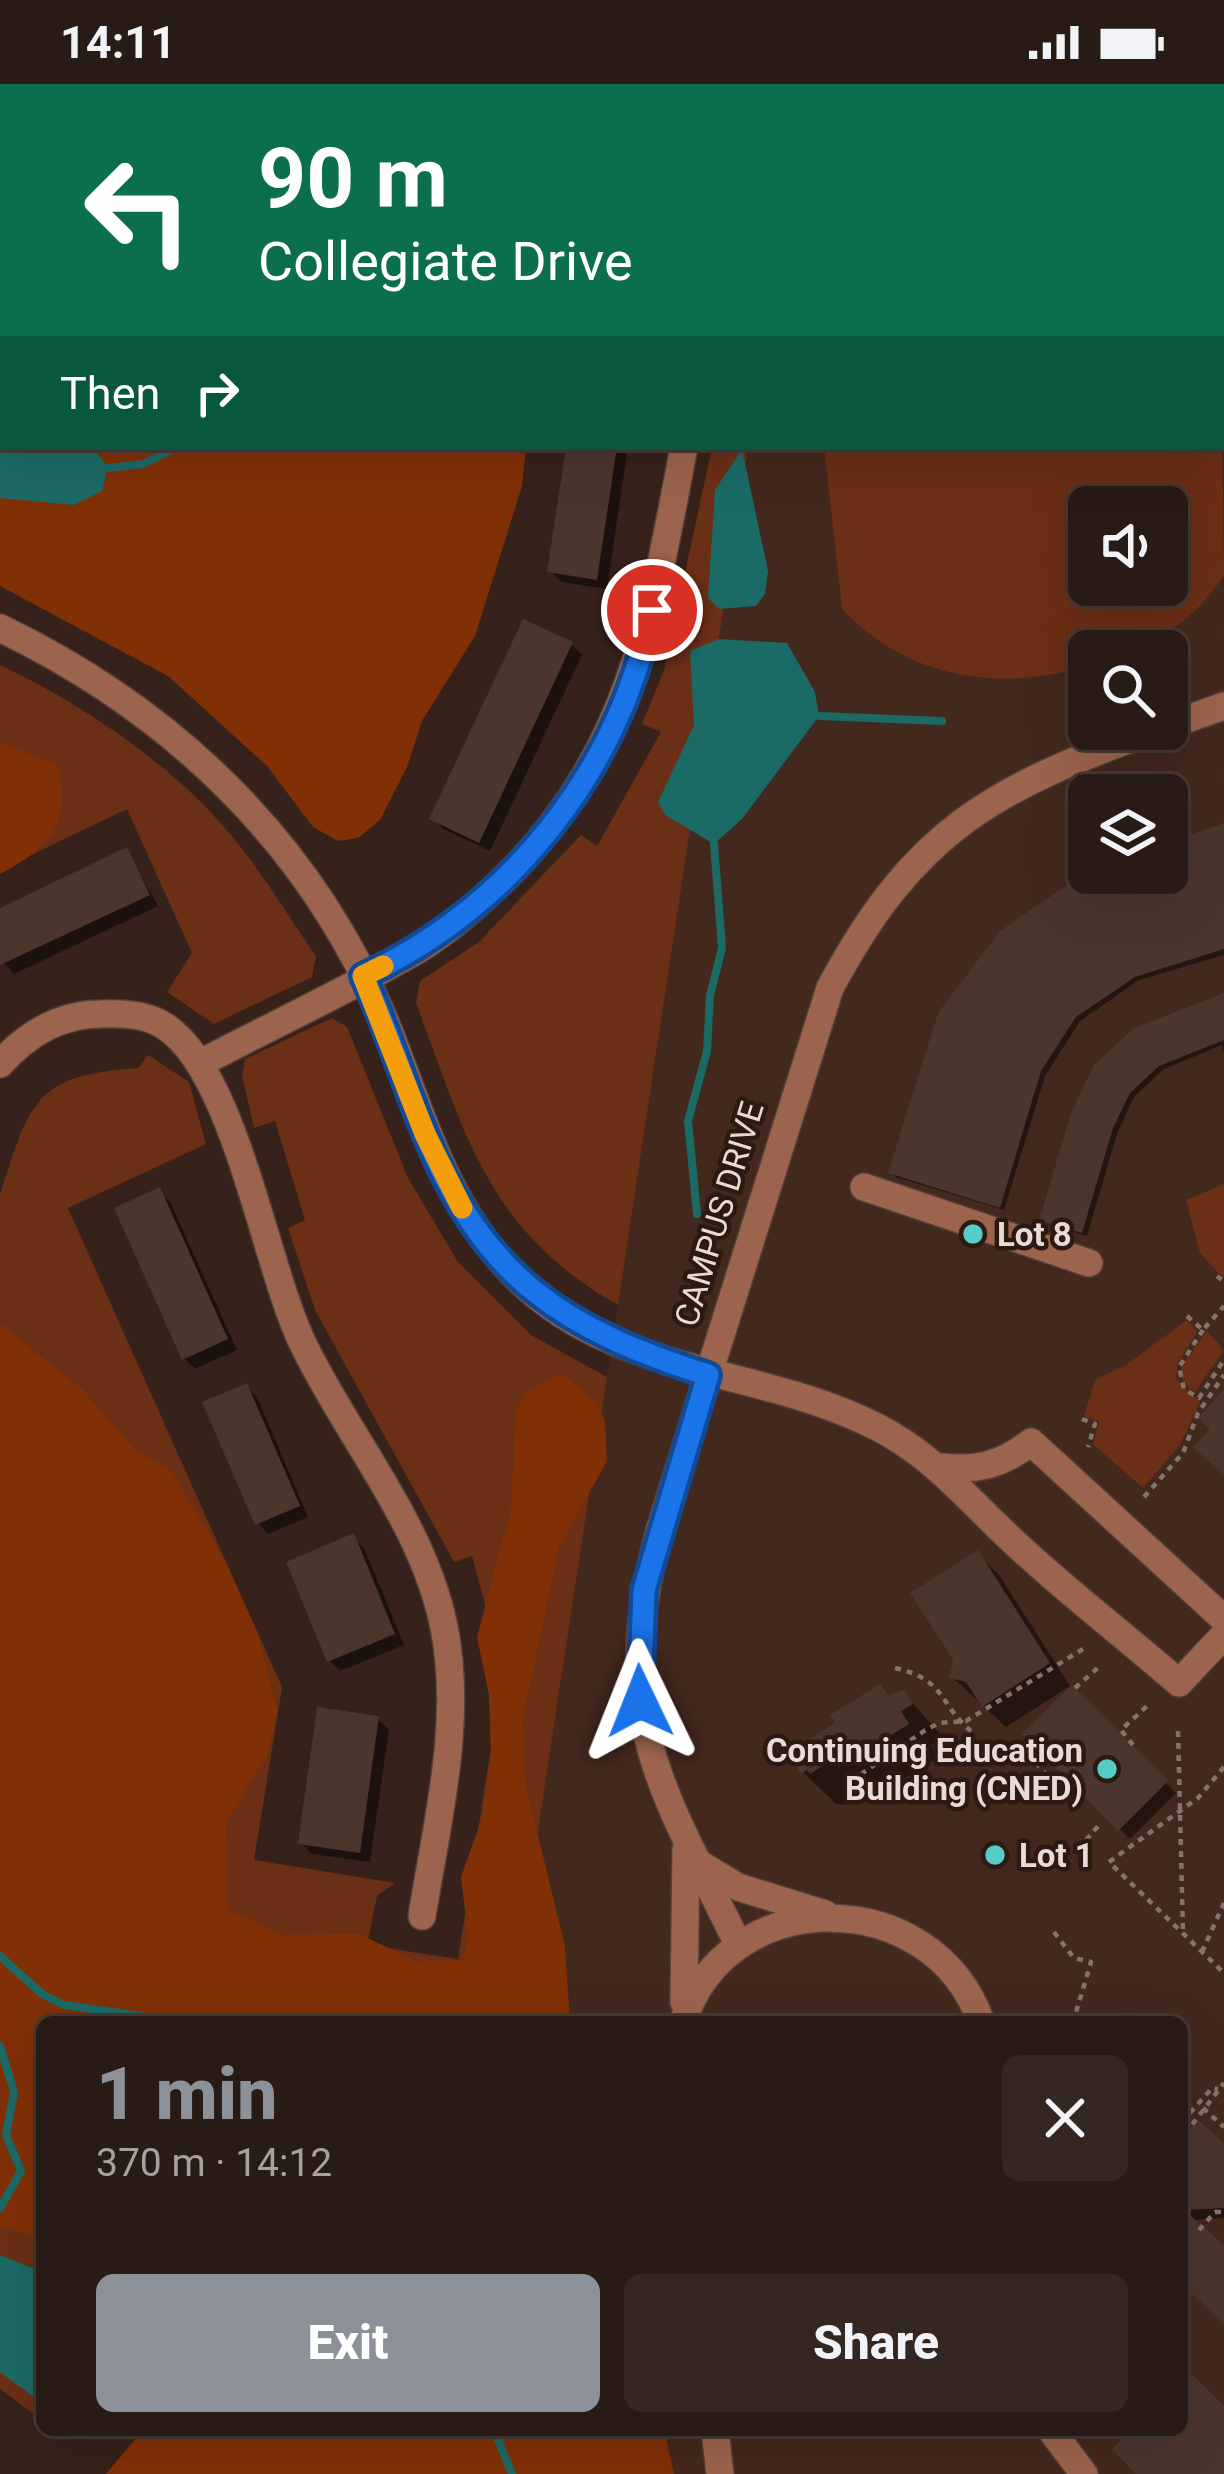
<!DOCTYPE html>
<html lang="en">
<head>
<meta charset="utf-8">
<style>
	:root { --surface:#281a14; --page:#342722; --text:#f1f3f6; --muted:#a5a1a0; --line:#443834; --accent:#8c9099 }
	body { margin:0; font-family:Roboto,sans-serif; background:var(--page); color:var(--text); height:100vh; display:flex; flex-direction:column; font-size:45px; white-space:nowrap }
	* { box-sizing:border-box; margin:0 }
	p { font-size:39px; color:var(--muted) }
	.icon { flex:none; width:66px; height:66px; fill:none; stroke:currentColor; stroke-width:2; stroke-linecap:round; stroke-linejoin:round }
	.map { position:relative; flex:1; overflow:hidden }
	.details { position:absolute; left:36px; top:1932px; width:1152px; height:420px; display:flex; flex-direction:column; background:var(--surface); border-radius:18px; box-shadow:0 12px 48px #0002,0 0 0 3px var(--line) }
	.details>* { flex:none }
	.hud { position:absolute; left:0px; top:0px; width:1224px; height:366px; box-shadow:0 12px 48px #0002,0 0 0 3px var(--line); background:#0b6e4f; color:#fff; overflow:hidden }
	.controls { position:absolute; left:1068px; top:402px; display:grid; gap:24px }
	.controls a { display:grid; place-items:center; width:120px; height:120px; border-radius:18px; background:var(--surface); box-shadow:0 12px 48px #0002,0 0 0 3px var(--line); font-size:60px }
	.pin { position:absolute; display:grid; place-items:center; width:102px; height:102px; color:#fff; margin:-51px; border:6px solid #fff; border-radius:50%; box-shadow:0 3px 12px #0007 }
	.me { position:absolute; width:132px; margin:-66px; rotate:358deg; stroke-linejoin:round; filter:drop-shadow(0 0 9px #0008) }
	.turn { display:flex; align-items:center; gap:42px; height:252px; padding:0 60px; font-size:54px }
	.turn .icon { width:156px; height:156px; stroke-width:2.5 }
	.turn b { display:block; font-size:84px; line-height:102px }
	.then { display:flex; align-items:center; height:114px; padding:0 60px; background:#0003; gap:24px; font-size:45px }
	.round { display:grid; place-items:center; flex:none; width:126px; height:126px; border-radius:18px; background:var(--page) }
	.headline { display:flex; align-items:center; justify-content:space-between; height:204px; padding:0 60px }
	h1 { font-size:72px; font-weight:800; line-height:90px; color:var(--accent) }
	.primary-button { display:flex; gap:24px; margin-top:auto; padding:24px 60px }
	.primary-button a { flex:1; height:138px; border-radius:18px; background:var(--accent); color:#fff; font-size:48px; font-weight:800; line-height:138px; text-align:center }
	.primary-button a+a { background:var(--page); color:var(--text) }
	.status { display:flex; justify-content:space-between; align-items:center; height:84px; padding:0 60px; background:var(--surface); direction:ltr }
	.status svg { height:33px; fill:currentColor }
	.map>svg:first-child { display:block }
</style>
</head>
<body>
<div class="status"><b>14:11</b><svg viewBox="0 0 49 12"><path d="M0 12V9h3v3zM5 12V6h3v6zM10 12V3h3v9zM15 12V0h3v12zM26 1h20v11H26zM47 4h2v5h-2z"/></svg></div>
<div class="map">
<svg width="1224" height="2390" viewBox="0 0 1224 2390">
	<rect width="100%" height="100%" fill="#36221a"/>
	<path fill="#43281e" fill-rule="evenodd" d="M803 0H1224V2390H528V2346H1182V1938H509L748 363H1221V3ZM1089 423H1167V501H1089ZM1089 567H1167V645H1089ZM1089 711H1167V789H1089Z"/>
	<g fill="#6b2f15" fill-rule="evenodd">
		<polygon points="934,0 1131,0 939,3"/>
		<path d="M1221 233 1224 492C1189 542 1151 567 1089 567V581C1000 609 908 595 842 525L824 363H1221ZM1089 423H1167V501H1089Z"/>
		<path d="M712 363H748L618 1221C488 1148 465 1050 416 919L420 897 479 858 581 751 597 762 661 648 642 640 664 586Z"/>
		<path d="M0 581C81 619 173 681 231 751 262 788 288 832 316 872L312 893 214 940 167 908 192 869 127 725 0 786Z"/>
		<path d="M332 934 347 943 408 1094 458 1178 531 1251 607 1293 509 1938H42V2336L0 2305V1111C30 1019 33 991 138 984L148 971 189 998 206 1060 68 1124 282 1603 254 1776 395 1799 377 1812 367 1861 458 1875 497 1625 492 1546 472 1472 454 1478 315 1226 288 1144 305 1136 275 1037 254 1044 242 992 245 975Z"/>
		<polygon points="1224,1100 1224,1195 1200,1169 1186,1116"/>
		<polygon points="1187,1236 1197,1248 1178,1278 1176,1295 1200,1318 1180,1361 1143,1404 1093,1360 1099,1338 1084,1332 1095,1296 1126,1281"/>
		<polygon points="1207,1247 1224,1266 1195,1308 1183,1298 1181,1283"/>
	</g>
	<g fill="#813006">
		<polygon points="0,250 3,363 526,363 522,402 475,552 422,637 407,683 380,736 358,754 338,757 313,743 267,682 168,592 0,502"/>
		<path d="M0 659 57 680C74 739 48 765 0 790Z"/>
		<polygon points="0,1240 83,1306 137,1368 171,1386 225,1478 258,1550 277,1627 267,1671 227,1737 228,1825 281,1851 359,1850 416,1877 464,1876 468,1852 461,1793 482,1734 491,1671 489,1611 477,1553 511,1425 516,1328 525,1309 561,1289 596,1318 605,1337 607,1377 559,1463 523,1634 525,1697 565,1863 570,1938 42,1938 42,2155 0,2142"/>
		<polygon points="143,2346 664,2346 674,2390 106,2390"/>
	</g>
	<g fill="#1c6a66">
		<polygon points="0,318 3,363 92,363 108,383 102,407 74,421 0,414"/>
		<polygon points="742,365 768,487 765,510 756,522 719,525 708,514 715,406"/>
		<polygon points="719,555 787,559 815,608 819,632 742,735 714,760 665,731 658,718 694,641 690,567"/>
		<polygon points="0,2171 42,2188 42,2319 0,2288"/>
	</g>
	<g fill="#0007">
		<rect x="501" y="0" width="189" height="3"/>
		<polygon points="0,51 3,56 3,157 0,152"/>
		<polygon points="569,363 628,363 607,505 561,498 551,487"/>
		<polygon points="571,560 582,571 490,767 443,745 433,734"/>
		<polygon points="1224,742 1224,871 1139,896 1080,937 1045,992 1004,1126 896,1093 891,1088 1091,789 1167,789 1167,762"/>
		<polygon points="127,767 158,822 14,890 4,879 0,827"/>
		<polygon points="1224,912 1224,968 1222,961 1164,985 1134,1013 1117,1050 1087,1152 1047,1140 1043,1136 1135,947"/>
		<polygon points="159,1107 170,1118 237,1266 195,1285 184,1274"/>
		<polygon points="246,1303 257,1313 308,1433 268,1450 258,1439"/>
		<polygon points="353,1453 364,1464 404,1561 340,1587 329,1576"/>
		<polygon points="978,1470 1000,1492 1070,1602 1006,1643 952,1593"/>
		<polygon points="1072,1605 1176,1709 1130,1755 1026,1650"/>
		<polygon points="903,1609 943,1653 931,1661 939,1673 891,1703 884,1696 845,1721 836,1720 803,1688 839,1640"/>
		<polygon points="378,1635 389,1646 370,1778 312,1770 301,1759"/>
		<polygon points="1182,2058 1224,2063 1224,2134 1191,2136 1224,2165 1224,2236 1190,2206 1182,2210"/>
	</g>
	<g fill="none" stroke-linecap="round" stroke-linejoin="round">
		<g stroke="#1c6a66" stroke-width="8">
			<polyline points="227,363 267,363"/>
			<polyline points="108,384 143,380 177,363"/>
			<polyline points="819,632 942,637"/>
			<polyline points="697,1130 688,1037 707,967 710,911 722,864 714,760"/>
			<polyline points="0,1872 42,1910 64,1921 182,1938"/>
			<polyline points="0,1962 14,2008 6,2051 21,2087 0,2124"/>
			<polyline points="494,2346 512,2390"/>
		</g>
	</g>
	<g fill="#4b362d">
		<polygon points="566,363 617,363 597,496 547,488"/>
		<polygon points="523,535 573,558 479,759 429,735"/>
		<polygon points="1224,739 1224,865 1135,893 1076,933 1041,987 1000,1124 888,1089 938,929 1000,847 1085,789 1167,789 1167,759"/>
		<polygon points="127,763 150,811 0,881 0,824"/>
		<polygon points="1224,909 1224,956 1159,982 1130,1009 1113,1044 1082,1149 1039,1137 1071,1029 1094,981 1134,944"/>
		<polygon points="160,1103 228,1255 182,1276 114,1124"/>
		<polygon points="247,1299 300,1422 255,1441 202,1318"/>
		<polygon points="1224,1305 1224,1391 1193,1363 1210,1345 1198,1334"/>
		<polygon points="354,1449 395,1550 327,1578 286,1478"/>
		<polygon points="978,1466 1050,1579 982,1623 966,1598 949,1594 953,1575 910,1509"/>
		<polygon points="880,1600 888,1611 904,1606 913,1620 901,1627 909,1640 857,1672 851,1664 810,1690 807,1686 801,1690 790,1673 795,1665 835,1639 830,1631"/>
		<polygon points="1072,1601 1168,1697 1118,1747 1022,1650"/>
		<polygon points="317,1623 379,1632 360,1769 298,1760"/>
		<polygon points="1198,2036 1224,2059 1224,2124 1184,2126 1224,2161 1224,2239 1182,2201 1182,2053"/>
		<polygon points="1192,2290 1224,2322 1224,2390 1136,2390 1112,2365 1132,2346 1182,2346 1182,2299"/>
	</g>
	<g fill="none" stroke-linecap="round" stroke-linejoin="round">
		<defs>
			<g id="minor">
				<polyline points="439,0 439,3"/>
				<polyline points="82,3 83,0"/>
				<polyline points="745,3 745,0"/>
				<path d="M0 544C172 627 309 757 384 935 422 1027 442 1117 514 1191 613 1293 758 1282 877 1343 926 1368 956 1402 994 1439 1052 1496 1118 1546 1179 1599L1224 1551"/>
				<polyline points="1167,642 1224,622"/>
				<path d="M201 979C271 942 344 908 412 869 451 847 487 813 518 781 634 656 653 524 684 363"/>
				<path d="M0 980C27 950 59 930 101 930 122 929 145 930 163 941 235 985 264 1179 303 1260 349 1355 423 1439 444 1543 463 1638 437 1738 422 1832"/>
				<polyline points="864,1103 1089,1179"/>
				<path d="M942 1383C978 1387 1003 1380 1031 1358L1224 1535"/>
				<polyline points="700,1780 738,1803 825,1830"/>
				<path d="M737 1858C657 1695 610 1633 660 1445L830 904C914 746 993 704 1158 645"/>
				<polyline points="684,1918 686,1765"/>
				<path d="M683 1938C727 1799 933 1800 981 1938"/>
				<polyline points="715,2346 720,2390"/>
				<polyline points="1051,2346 1084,2390"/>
			</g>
		</defs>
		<use href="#minor" stroke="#523f38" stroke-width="30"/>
		<g stroke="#84736c" stroke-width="4.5" stroke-dasharray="6 6" stroke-linecap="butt">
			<polyline points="1221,150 1224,148"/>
			<polyline points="1221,164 1224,165"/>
			<polyline points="1217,1192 1224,1198"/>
			<polyline points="1187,1232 1203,1246 1224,1222"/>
			<polyline points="1203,1246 1179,1283 1184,1305 1199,1314 1224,1276"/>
			<polyline points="1082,1335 1095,1340 1088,1363"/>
			<polyline points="1144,1413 1183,1369 1198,1329 1224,1291"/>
			<path d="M895 1584C946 1595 939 1621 972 1648"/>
			<polyline points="1075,1604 1101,1581"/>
			<polyline points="1178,1647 1183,1848"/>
			<polyline points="1133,1661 1121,1646 1147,1622"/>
			<polyline points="1028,1669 1050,1695 1037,1709"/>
			<polyline points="1224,1683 1198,1714 1109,1778 1224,1889"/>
			<polyline points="851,1697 924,1647 939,1639 966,1637 1083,1565"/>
			<polyline points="1086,1756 1099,1741"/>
			<polyline points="1054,1848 1074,1874 1091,1878 1073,1938"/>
			<polyline points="1202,1868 1224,1819"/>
			<polyline points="1203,2024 1224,2043"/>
			<polyline points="1182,2038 1212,2004 1218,2005"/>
			<polyline points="1185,2050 1224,1999"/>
			<polyline points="1199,2146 1215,2128 1224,2128"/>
		</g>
		<use href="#minor" stroke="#9d644d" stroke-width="27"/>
	</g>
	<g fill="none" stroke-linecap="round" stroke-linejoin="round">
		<defs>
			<path id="route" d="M640 1617 644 1506 708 1291C566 1246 486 1196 427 1054 404 1000 388 945 363 892 511 823 619 687 652 526"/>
		</defs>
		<use href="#route" stroke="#114b97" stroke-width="30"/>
		<use href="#route" stroke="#1a73e8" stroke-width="21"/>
		<polyline stroke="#f59e0b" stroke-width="21" points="383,882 363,892 425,1050 462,1124"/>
	</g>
	<g fill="#54cdc6" stroke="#2c1911" stroke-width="4.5">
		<circle cx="973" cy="1150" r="12"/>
		<circle cx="1107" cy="1685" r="12"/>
		<circle cx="995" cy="1771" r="12"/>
	</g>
	<g text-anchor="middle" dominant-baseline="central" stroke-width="9" stroke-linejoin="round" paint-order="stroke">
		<g font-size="33" fill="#e8dad5" stroke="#2c1911">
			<text transform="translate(719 1130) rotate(-73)">CAMPUS DRIVE</text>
		</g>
		<g font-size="33" font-weight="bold" fill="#e8dad5" stroke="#2c1911" text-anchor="start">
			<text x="997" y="1150">Lot 8</text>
			<text x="1083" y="1666" text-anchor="end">Continuing Education<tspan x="1083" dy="38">Building (CNED)</tspan></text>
			<text x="1019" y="1771">Lot 1</text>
		</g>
	</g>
</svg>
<div class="controls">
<a><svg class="icon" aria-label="sound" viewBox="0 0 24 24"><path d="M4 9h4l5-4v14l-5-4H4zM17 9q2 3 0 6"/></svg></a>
<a><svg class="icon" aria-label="search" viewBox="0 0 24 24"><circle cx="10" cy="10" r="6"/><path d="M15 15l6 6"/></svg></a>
<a><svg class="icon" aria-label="layers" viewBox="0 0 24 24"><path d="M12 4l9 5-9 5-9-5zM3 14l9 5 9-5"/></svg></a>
</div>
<div class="pin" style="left:652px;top:526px;background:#d93025"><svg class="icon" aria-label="arrive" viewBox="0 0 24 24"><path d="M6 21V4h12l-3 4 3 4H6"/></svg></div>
<svg class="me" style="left:640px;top:1617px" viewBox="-20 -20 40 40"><path d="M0-17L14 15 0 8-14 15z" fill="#1a73e8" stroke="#fff" stroke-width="4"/></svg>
<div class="hud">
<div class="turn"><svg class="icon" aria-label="left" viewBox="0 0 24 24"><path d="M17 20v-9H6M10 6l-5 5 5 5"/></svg><div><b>90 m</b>Collegiate Drive</div></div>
<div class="then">Then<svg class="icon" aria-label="right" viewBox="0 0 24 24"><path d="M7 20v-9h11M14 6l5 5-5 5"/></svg></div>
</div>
<section class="details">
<div class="headline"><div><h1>1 min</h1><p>370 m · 14:12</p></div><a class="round"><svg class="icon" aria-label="close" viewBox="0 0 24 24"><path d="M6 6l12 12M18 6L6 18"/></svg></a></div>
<div class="primary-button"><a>Exit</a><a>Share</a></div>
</section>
</div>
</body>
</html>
